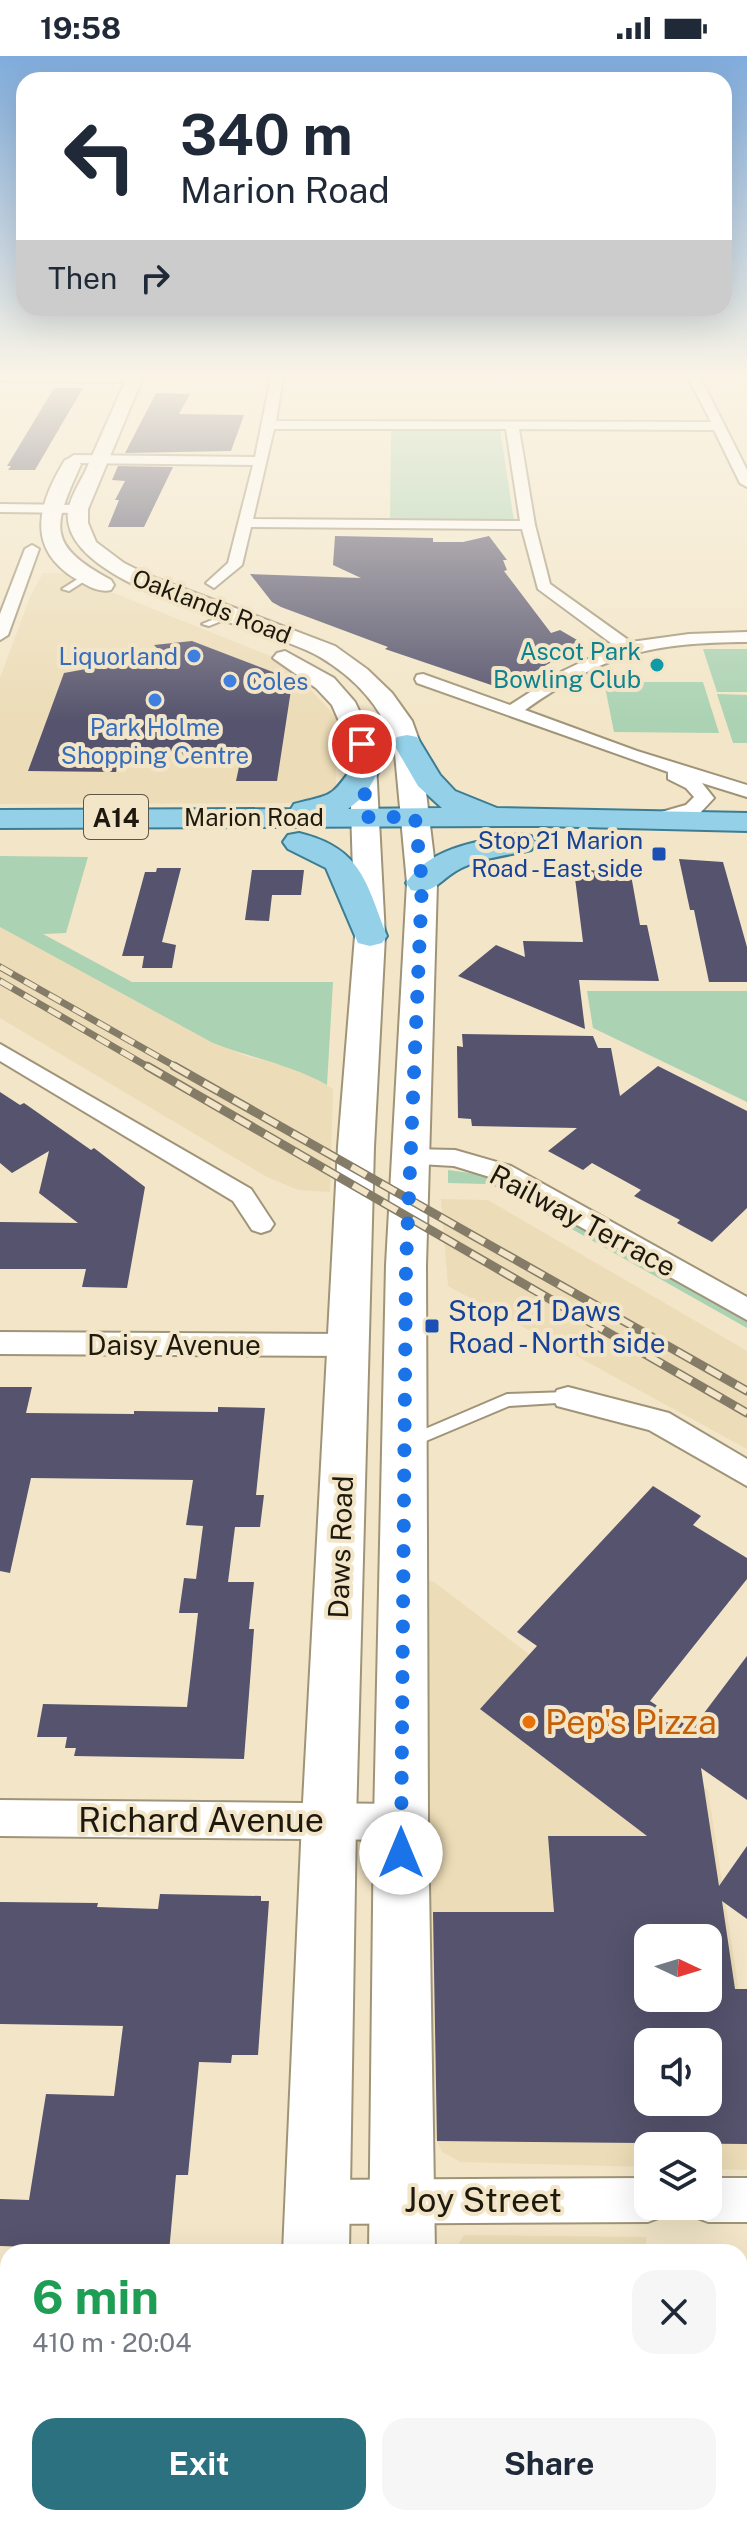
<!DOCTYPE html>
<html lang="en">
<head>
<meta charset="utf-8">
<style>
	:root { --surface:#fff; --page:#f6f6f7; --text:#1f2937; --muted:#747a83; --accent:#2c7180 }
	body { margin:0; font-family:"Public Sans",sans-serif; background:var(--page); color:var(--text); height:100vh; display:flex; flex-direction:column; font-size:30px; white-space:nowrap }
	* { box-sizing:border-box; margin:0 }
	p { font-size:26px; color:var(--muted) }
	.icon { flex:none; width:44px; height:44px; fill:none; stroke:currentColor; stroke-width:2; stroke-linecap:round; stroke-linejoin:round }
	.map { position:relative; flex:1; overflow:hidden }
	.sheet { position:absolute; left:0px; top:2188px; width:748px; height:282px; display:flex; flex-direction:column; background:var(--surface); border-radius:24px 24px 0 0; box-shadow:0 8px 32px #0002 }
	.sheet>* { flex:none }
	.guide { position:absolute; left:16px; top:16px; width:716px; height:244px; border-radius:24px; box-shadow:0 8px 32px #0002; background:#fff; color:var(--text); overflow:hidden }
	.needle { width:52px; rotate:94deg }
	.fabs { position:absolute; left:634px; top:1868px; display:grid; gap:16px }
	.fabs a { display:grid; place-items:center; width:88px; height:88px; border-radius:16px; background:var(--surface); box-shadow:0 8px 32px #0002; font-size:40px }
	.pin { position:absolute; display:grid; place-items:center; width:68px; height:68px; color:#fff; margin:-34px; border:4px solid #fff; border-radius:50%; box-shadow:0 2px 8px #0007 }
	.me { position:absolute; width:88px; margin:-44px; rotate:0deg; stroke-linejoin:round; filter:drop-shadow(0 0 6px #0008) }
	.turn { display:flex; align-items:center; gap:28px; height:168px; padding:0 32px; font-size:36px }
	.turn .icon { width:104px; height:104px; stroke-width:2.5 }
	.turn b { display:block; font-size:56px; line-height:68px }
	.then { display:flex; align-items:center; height:76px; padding:0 32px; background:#0003; gap:16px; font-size:30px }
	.round { display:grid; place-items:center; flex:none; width:84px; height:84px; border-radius:24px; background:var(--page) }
	.head { display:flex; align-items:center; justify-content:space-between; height:136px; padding:0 32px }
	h1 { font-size:48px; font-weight:700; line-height:60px; color:#1e9e55 }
	.action { display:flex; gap:16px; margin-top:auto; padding:16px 32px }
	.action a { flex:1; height:92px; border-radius:24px; background:var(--accent); color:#fff; font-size:32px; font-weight:700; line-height:92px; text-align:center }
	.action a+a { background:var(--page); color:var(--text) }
	.status { display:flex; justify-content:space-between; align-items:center; height:56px; padding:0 40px; background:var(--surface); direction:ltr }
	.status svg { height:22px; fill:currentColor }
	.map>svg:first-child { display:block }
</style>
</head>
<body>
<div class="status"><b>19:58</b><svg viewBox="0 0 49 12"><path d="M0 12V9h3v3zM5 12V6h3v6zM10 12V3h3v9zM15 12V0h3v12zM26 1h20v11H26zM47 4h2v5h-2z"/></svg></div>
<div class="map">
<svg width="747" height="2469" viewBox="0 0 747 2469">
	<rect width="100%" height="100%" fill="#f3e6c8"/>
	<g fill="#ecdcb7" fill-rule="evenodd">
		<polygon points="43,517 73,517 106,534 285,606 337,662 336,735 305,747 0,748 0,622 30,541"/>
		<polygon points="0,871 213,987 246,1000 303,1015 333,1033 330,1136 298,1134 267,1121 0,962"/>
		<polygon points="441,1143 488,1144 747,1295 747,1393 448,1230"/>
		<path d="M425 1524 434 1526 708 1734 747 1988V2114L708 2113V2090H648V2111L461 2106 442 2096 429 2068ZM648 1882H708V1942H648ZM648 1986H708V2046H648Z"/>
		<polygon points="464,2179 646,2181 647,2196 454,2196"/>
		<polygon points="441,2462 674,2462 675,2469 441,2469"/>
	</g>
	<g fill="#aad2b3">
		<polygon points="391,372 500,373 514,465 390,464"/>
		<polygon points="703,593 747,593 747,636 717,636"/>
		<polygon points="604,626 703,626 719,677 614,676"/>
		<polygon points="717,638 747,639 747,687 733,687"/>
		<path d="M0 800 88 801 66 877 43 878 132 926H333L327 1029C292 1009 251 1002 213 987L0 871Z"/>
		<polygon points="587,935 747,935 747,1046 593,972"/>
		<polygon points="448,1114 485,1119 508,1131 747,1264 747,1272 499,1132 486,1128 448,1127"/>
	</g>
	<g fill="#55536d" fill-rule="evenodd">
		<polygon points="54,332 83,332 35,414 8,414 11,410 7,410"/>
		<polygon points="156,337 190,338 179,358 244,359 231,395 125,397"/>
		<polygon points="118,410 173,411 144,471 108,471 119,444 115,444 125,425 112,424"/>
		<polygon points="335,480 433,482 433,486 463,486 489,480 507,504 503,504 507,514 504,515 551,577 560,574 584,588 503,633 385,593 388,591 281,551 272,546 250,518 361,522 333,509"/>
		<polygon points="192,585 273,616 291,634 277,725 236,725 242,697 190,707 181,696 123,692 116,716 28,715 64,617 97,611 93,606 159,594 154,589"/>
		<polygon points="679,803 723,806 747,891 747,926 709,926 694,854 690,854"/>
		<polygon points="157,812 181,812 162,886 176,889 172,912 142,912 144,900 122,900 145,816 156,816"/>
		<polygon points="252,814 304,814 301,839 272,839 269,865 245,864"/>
		<polygon points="574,814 621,815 622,819 631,819 640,869 647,869 659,925 579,924 585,973 458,920 496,889 525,901 523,885 583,886"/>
		<polygon points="462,978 593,980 598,992 611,992 620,1040 658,1010 747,1055 747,1152 712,1186 677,1167 680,1164 634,1140 641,1134 592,1107 583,1114 548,1095 577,1072 472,1070 471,1063 458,1062 457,990 463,991"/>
		<polygon points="0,1036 20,1049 24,1047 91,1094 94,1092 145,1131 127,1232 82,1231 86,1213 0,1213 0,1166 78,1167 39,1137 49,1095 12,1117 0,1107"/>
		<polygon points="0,1331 32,1331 26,1357 134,1358 134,1355 218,1356 218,1351 265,1352 256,1439 264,1439 260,1471 235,1471 228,1526 254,1526 249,1573 254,1573 244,1703 74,1700 76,1692 65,1692 67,1681 37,1681 43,1648 187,1651 198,1557 179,1557 184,1522 196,1523 203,1470 186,1469 193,1424 31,1422 10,1517 0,1515"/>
		<path d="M653 1430 701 1460 693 1469 747 1502V1523L650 1645 692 1673 747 1600V1744L701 1712 719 1830 747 1790V1863L722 1845 735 1933H747V2088L437 2085 433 1856H554L548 1780H647L480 1653 537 1590 517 1576ZM648 1882H708V1942H648ZM648 1986H708V2046H648Z"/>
		<polygon points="160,1838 261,1840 261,1845 269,1845 258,1999 232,1999 231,2007 199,2006 188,2119 176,2119 169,2196 66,2196 66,2192 0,2190 0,2143 29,2144 46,2038 114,2040 123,1970 0,1968 0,1846 98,1847 97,1851 158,1853"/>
	</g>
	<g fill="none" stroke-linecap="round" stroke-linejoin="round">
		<defs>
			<g id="lane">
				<polygon points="84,519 91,521 69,535 62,533"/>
				<polygon points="232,556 239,558 209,570 202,568"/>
				<polygon points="568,1336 573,1338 575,1342 573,1346 509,1350 414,1390 409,1392 404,1390 401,1386 404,1382 507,1338"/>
			</g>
			<g id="street">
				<polygon points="0,321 138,321 140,323 134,326 0,325"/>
				<path d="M271 321H283L276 365 711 366 688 321H700L747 414V431L740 427 714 374 519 373 535 469 550 528 631 586 689 578 747 576V586C649 587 606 597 525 654L637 695 747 729V741L702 727 714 742 700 757 654 770 647 768 644 764 647 760 686 749 694 741 686 732 668 723V716L417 627 415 623 417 619 423 618 510 649 563 615 615 590 538 533 522 473 251 471 242 509 214 532 206 527 228 507 253 409 74 407 68 403 74 399 255 401ZM274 373H506L520 465 253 463Z"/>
				<polygon points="0,448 78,449 85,453 78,457 0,456"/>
				<polygon points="32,489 39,493 8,579 0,584 0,558 25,493"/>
				<polygon points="0,988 251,1133 274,1168 270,1174 261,1177 252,1174 233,1145 0,1005"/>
				<polygon points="410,1093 455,1094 511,1110 747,1241 747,1264 493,1122 454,1110 401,1107 397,1101 401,1095"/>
				<polygon points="0,1276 348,1278 358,1281 362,1289 358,1297 348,1300 0,1298"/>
				<polygon points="568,1331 669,1357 747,1403 747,1430 649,1374 557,1350 553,1342 557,1334"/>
				<polygon points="0,1744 401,1748 414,1753 420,1766 414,1779 401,1784 0,1780"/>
				<polygon points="648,2122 648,2150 668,2150 664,2160 648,2166 318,2168 302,2162 296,2146 302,2130 318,2124"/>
				<polygon points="708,2122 747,2122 747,2166 708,2166 692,2160 688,2150 708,2150"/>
			</g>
			<g id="secondary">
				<path d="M127 321H143L88 453V467L96 486 124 507 148 519 335 590 367 613 392 637 412 665 420 687 437 827 426 1209 428 1766 435 2196H369L374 1766 386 1209 407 827 394 687C381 650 354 621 320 601 268 570 59 532 68 455 70 442 79 428 85 416 99 384 113 353 127 321Z"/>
				<path d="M72 402 81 408C53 471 45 488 111 524L114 529 111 534C97 537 87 529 76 523 25 492 38 448 65 404Z"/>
				<polygon points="285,595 334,622 355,646 375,688 385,880 374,1091 356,1765 349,2196 283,2196 302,1765 338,1091 355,880 349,688 332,649 316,632 273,602 277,597"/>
				<polygon points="272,2462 344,2462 343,2469 271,2469"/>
				<rect x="367" y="2462" width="72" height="7"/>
			</g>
			<g id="primary">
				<path d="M407 679 417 681 440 719 455 735 497 752 747 757V775L540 770 0 772V754L291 753 294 748C333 738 331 742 354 709L364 706 374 709 379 715 364 740 348 753 442 752 418 730 393 687 397 681Z"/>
				<path d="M299 777C362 792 366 827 387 880L382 887 370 890 358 887 326 812 288 793 283 786 288 779Z"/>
				<path d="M520 778 531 780 536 787 531 794C506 800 479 802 456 815 438 826 433 839 411 834L406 827C431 790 480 785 520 778Z"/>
			</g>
		</defs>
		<use href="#lane" stroke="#a09478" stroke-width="4"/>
		<use href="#street" stroke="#a09478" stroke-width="4"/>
		<use href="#secondary" stroke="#a09478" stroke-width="4"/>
		<use href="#primary" stroke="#3d7d93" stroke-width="4"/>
		<use href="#lane" fill="#fff" fill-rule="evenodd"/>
		<use href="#street" fill="#fff" fill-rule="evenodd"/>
		<use href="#secondary" fill="#fff" fill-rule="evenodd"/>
		<use href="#primary" fill="#94d1e9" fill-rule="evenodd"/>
		<defs>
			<g id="rail-far1">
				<polyline points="0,911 178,1012"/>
				<polyline points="0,925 150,1012"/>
			</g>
			<g id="rail">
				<polyline points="147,1010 747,1357"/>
				<polyline points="174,1010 747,1335"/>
			</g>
		</defs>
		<use href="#rail-far1" stroke="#857c68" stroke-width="7"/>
		<use href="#rail" stroke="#857c68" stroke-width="9"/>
		<use href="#rail-far1" stroke="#f3e6c8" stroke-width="5" stroke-dasharray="14" stroke-linecap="butt"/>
		<use href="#rail" stroke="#f3e6c8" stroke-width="6" stroke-dasharray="17" stroke-linecap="butt"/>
	</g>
	<linearGradient id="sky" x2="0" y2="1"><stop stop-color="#80acdc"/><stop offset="0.48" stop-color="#faf4e6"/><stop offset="1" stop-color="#faf4e6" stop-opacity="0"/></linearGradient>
	<rect width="747" height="667" fill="url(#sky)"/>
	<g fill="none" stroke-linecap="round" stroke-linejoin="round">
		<polyline stroke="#1a73e8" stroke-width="14" stroke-dasharray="0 25.2" points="362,688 366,761 415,761 422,827 406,1209 401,1797"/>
	</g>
	<g fill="#3f7fe0" stroke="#f3e6c8" stroke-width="3">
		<circle cx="194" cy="600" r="8"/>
		<circle cx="230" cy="625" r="8"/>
		<circle cx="155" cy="644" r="8"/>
	</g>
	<circle fill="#0f9aa8" stroke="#f3e6c8" stroke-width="3" cx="657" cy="609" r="8"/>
	<g fill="#1a4fb4" stroke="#f3e6c8" stroke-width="3">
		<rect x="651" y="790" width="16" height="16" rx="4"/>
		<rect x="424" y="1262" width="16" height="16" rx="4"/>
	</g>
	<circle fill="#e8710a" stroke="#f3e6c8" stroke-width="3" cx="529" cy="1666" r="8"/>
	<g text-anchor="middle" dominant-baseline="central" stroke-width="8" stroke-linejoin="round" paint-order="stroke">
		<g font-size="24" fill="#1e190e" stroke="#f3e6c8">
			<text transform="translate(212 550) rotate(21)">Oaklands Road</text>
			<text x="254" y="761">Marion Road</text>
		</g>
		<g font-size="24" fill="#0d838f" stroke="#f3e6c8" text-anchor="end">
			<text x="641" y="595">Ascot Park<tspan x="641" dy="28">Bowling Club</tspan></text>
		</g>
		<g font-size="24" fill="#366cbe" stroke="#f3e6c8" text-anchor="end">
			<text x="178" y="600">Liquorland</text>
			<text x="246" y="625" text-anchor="start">Coles</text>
			<text x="155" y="671" text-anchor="middle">Park Holme<tspan x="155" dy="28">Shopping Centre</tspan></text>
		</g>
		<g font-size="24" fill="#164399" stroke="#f3e6c8" text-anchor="end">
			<text x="643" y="784">Stop 21 Marion<tspan x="643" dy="28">Road - East side</tspan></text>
		</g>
		<rect fill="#f3e6c8" stroke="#5e5646" stroke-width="2" x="84" y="739" width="64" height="44" rx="6"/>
		<g font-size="26" font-weight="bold" fill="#1e190e">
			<text x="116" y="761">A14</text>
		</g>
		<g font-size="28" fill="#1e190e" stroke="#f3e6c8">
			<text transform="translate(583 1164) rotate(28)">Railway Terrace</text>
			<text x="174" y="1288">Daisy Avenue</text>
			<text transform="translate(340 1491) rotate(-88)">Daws Road</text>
		</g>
		<g font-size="28" fill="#164399" stroke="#f3e6c8" text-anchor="start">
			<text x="448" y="1254">Stop 21 Daws<tspan x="448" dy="32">Road - North side</tspan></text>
		</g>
		<g font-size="34" fill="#c56008" stroke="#f3e6c8" text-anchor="start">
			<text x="545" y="1666">Pep's Pizza</text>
		</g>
		<g font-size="34" fill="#1e190e" stroke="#f3e6c8">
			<text x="201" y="1764">Richard Avenue</text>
			<text x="483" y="2144">Joy Street</text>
		</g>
	</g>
</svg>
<div class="fabs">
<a><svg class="needle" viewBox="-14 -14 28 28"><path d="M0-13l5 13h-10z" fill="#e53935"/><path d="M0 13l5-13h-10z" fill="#747a83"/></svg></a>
<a><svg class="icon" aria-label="sound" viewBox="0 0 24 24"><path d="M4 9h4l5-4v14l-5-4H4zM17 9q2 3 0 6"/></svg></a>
<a><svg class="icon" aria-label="layers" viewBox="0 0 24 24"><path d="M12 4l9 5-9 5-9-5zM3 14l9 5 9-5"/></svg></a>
</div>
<div class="pin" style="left:362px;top:688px;background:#d93025"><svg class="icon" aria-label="arrive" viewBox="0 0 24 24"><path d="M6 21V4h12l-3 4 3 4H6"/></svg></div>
<svg class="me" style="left:401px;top:1797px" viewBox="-20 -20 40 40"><circle r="19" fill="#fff"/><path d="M0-13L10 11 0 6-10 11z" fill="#1a73e8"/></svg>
<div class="guide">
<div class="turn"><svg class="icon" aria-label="left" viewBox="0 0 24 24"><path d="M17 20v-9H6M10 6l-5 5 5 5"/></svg><div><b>340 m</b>Marion Road</div></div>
<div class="then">Then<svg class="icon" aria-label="right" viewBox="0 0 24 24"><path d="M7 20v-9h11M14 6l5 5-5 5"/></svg></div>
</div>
<section class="sheet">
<div class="head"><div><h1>6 min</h1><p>410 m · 20:04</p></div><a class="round"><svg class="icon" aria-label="close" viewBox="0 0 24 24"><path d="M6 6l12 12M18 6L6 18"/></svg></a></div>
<div class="action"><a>Exit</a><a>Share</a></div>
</section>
</div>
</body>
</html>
